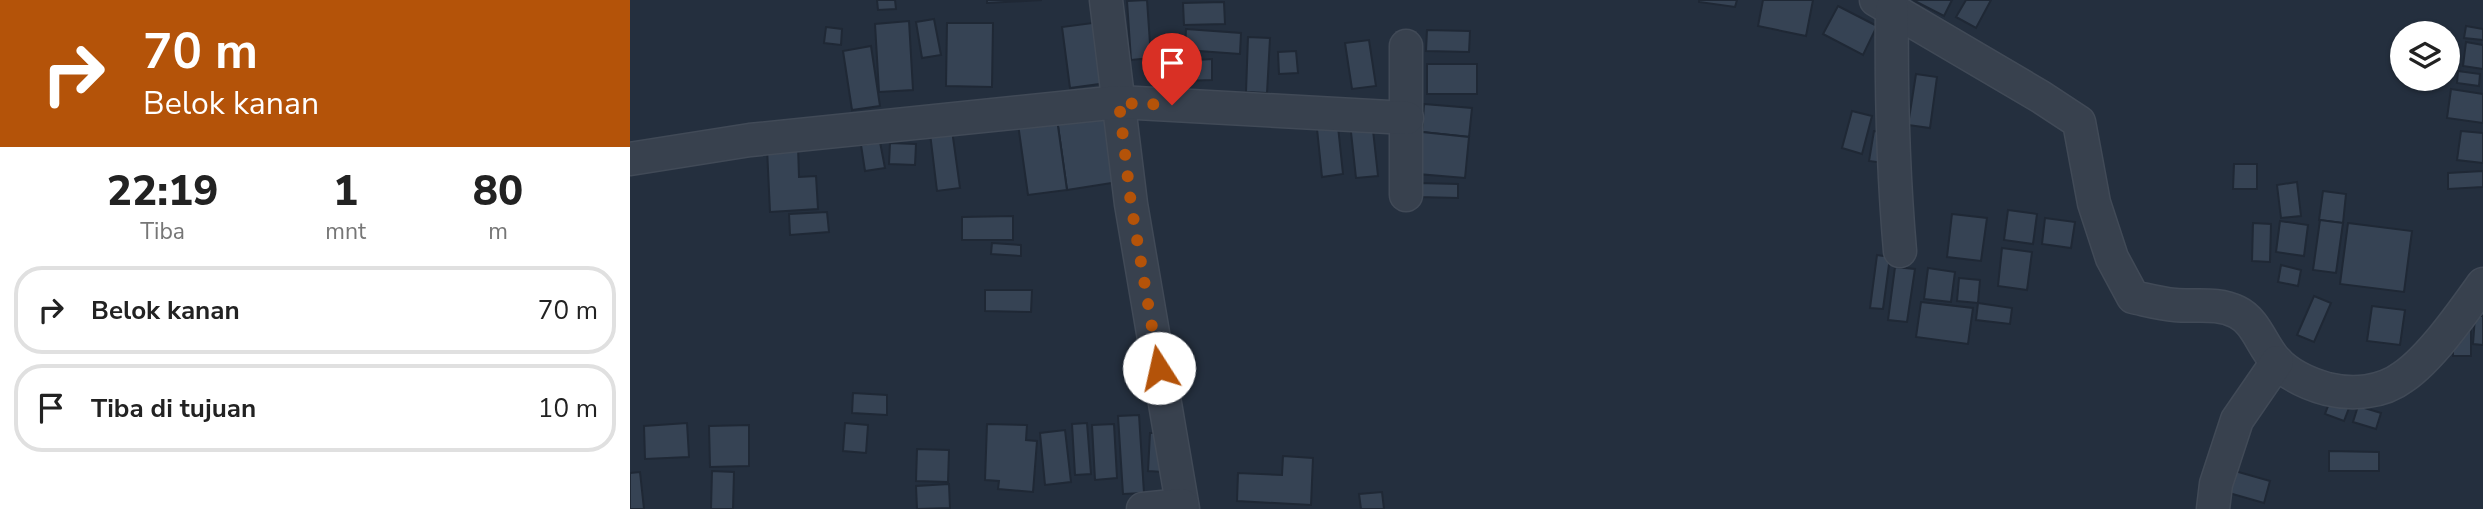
<!DOCTYPE html>
<html lang="id">
<head>
<meta charset="utf-8">
<style>
	:root { --surface:#fff; --page:#f2f2f2; --text:#222; --muted:#767676; --line:#e0e0e0 }
	body { margin:0; font-family:"Nunito Sans",sans-serif; background:var(--page); color:var(--text); height:100vh; display:flex; flex-direction:column; font-size:26px; white-space:nowrap }
	* { box-sizing:border-box; margin:0 }
	p { font-size:23px; color:var(--muted) }
	.icon { flex:none; width:38px; height:38px; fill:none; stroke:currentColor; stroke-width:2; stroke-linecap:round; stroke-linejoin:round }
	.map { position:relative; flex:1; overflow:hidden }
	.panel { display:flex; flex-direction:column; background:var(--surface); width:630px }
	.panel>* { flex:none }
	.top-card { background:#b45309; color:#fff; overflow:hidden }
	.tools { position:absolute; left:1760px; top:21px; display:grid; gap:14px }
	.tools a { display:grid; place-items:center; width:70px; height:70px; border-radius:50%; background:var(--surface); box-shadow:0 2px 5px #0004; font-size:35px }
	.pin { position:absolute; display:grid; place-items:center; width:60px; height:60px; color:#fff; margin:-72px -30px; border-radius:50% 50% 50% 0; rotate:-45deg; box-shadow:0 0 7px #0007 }
	.pin .icon { rotate:45deg }
	.me { position:absolute; width:77px; margin:-38px; rotate:350deg; stroke-linejoin:round; filter:drop-shadow(0 0 5px #0008) }
	.turn { display:flex; align-items:center; gap:24px; height:147px; padding:0 28px; font-size:32px }
	.turn .icon { width:91px; height:91px; stroke-width:2.5 }
	.turn b { display:block; font-size:49px; line-height:60px }
	.eta { display:flex; justify-content:space-evenly; align-items:center; height:119px; text-align:center }
	.eta b { font-size:42px; font-weight:800; line-height:49px }
	ul { padding:0; list-style:none }
	li { display:flex; align-items:center; gap:21px; height:88px; margin:0 14px 10px; padding:0 14px; border:4px solid var(--line); border-radius:28px }
	li div { flex:1 }
	li b { display:block; font-size:26px }
	li em { font-style:normal }
	main { display:flex; flex:1; min-height:0 }
	.map>svg:first-child { display:block }
</style>
</head>
<body>
<main>
<section class="panel">
<div class="top-card">
<div class="turn"><svg class="icon" aria-label="right" viewBox="0 0 24 24"><path d="M7 20v-9h11M14 6l5 5-5 5"/></svg><div><b>70 m</b>Belok kanan</div></div>
</div>
<div class="eta">
<div><b>22:19</b><p>Tiba</p></div>
<div><b>1</b><p>mnt</p></div>
<div><b>80</b><p>m</p></div>
</div>
<ul>
<li><svg class="icon" aria-label="right" viewBox="0 0 24 24"><path d="M7 20v-9h11M14 6l5 5-5 5"/></svg><div><b>Belok kanan</b></div><em>70 m</em></li>
<li><svg class="icon" aria-label="arrive" viewBox="0 0 24 24"><path d="M6 21V4h12l-3 4 3 4H6"/></svg><div><b>Tiba di tujuan</b></div><em>10 m</em></li>
</ul>
</section>
<div class="map">
<svg width="1853" height="509" viewBox="0 0 1853 509">
	<rect width="100%" height="100%" fill="#242f3e"/>
	<g fill="#364354" stroke="#1f2835" stroke-width="2">
		<polygon points="247,0 265,0 266,9 248,10"/>
		<polygon points="357,0 412,0 357,3"/>
		<polygon points="517,0 521,58 501,60 497,1"/>
		<polygon points="1069,0 1107,0 1105,7 1069,2"/>
		<polygon points="1133,0 1183,0 1176,36 1128,26"/>
		<polygon points="1283,0 1322,0 1314,16"/>
		<polygon points="1336,0 1361,0 1346,28 1326,17"/>
		<polygon points="594,2 595,24 554,25 553,3"/>
		<polygon points="1208,6 1247,26 1233,55 1193,34"/>
		<polygon points="304,19 311,55 292,58 286,22"/>
		<polygon points="279,21 283,90 249,92 245,24"/>
		<polygon points="470,22 477,83 440,88 432,27"/>
		<polygon points="317,23 363,23 362,87 316,86"/>
		<polygon points="1836,26 1853,29 1853,40 1834,38"/>
		<polygon points="196,27 212,29 211,45 194,43"/>
		<polygon points="556,29 611,33 610,54 555,50"/>
		<polygon points="797,30 840,31 839,52 796,51"/>
		<polygon points="618,37 640,38 637,93 616,92"/>
		<polygon points="739,40 746,86 722,89 715,43"/>
		<polygon points="1836,42 1853,45 1853,69 1833,66"/>
		<polygon points="241,46 250,106 222,110 213,51"/>
		<polygon points="666,51 668,73 649,74 648,52"/>
		<polygon points="582,59 582,80 553,81 552,61"/>
		<rect x="797" y="64" width="50" height="30"/>
		<polygon points="1828,71 1850,74 1849,86 1827,83"/>
		<polygon points="1286,74 1307,77 1300,128 1278,125"/>
		<polygon points="1821,89 1853,94 1853,123 1817,118"/>
		<polygon points="794,104 842,108 839,137 792,132"/>
		<polygon points="478,111 488,182 437,190 427,119"/>
		<polygon points="1222,111 1242,116 1232,154 1212,148"/>
		<polygon points="707,117 713,174 692,177 686,119"/>
		<polygon points="427,119 437,190 398,195 388,124"/>
		<polygon points="742,121 748,176 726,178 720,123"/>
		<polygon points="322,130 330,188 307,191 300,133"/>
		<polygon points="1244,131 1259,133 1254,163 1239,161"/>
		<polygon points="1831,131 1853,133 1853,163 1827,160"/>
		<polygon points="792,132 839,137 835,178 788,174"/>
		<polygon points="250,142 255,168 235,171 231,145"/>
		<polygon points="260,143 286,144 285,165 259,164"/>
		<polygon points="168,146 169,177 186,176 188,209 140,212 137,148"/>
		<polygon points="1604,164 1627,164 1627,189 1603,189"/>
		<polygon points="1853,171 1853,187 1818,189 1818,173"/>
		<polygon points="1667,182 1671,216 1651,218 1647,185"/>
		<polygon points="788,183 828,184 828,198 788,197"/>
		<polygon points="1693,191 1716,194 1713,223 1689,220"/>
		<polygon points="1378,210 1407,214 1403,244 1374,240"/>
		<polygon points="197,212 199,232 160,235 159,214"/>
		<polygon points="1322,214 1357,218 1351,261 1317,257"/>
		<polygon points="383,216 383,240 332,240 332,217"/>
		<polygon points="1415,218 1445,222 1441,248 1412,244"/>
		<polygon points="1690,220 1713,223 1706,273 1683,270"/>
		<polygon points="1650,221 1678,225 1674,256 1646,252"/>
		<polygon points="1623,223 1641,224 1640,262 1622,261"/>
		<polygon points="1718,223 1782,231 1774,292 1710,284"/>
		<polygon points="362,243 391,245 391,256 361,254"/>
		<polygon points="1372,248 1402,252 1397,290 1368,286"/>
		<polygon points="1247,255 1260,257 1253,309 1240,308"/>
		<polygon points="1651,265 1671,270 1668,286 1648,282"/>
		<polygon points="1265,267 1285,269 1277,322 1258,320"/>
		<polygon points="1298,268 1325,272 1321,302 1294,299"/>
		<polygon points="1329,278 1350,280 1348,303 1327,301"/>
		<polygon points="355,290 402,290 401,312 355,311"/>
		<polygon points="1684,296 1701,303 1684,342 1667,335"/>
		<polygon points="1291,302 1343,308 1338,344 1286,337"/>
		<polygon points="1348,303 1382,308 1380,324 1346,320"/>
		<polygon points="1742,306 1775,310 1770,345 1737,341"/>
		<polygon points="1845,316 1853,316 1853,345 1843,344"/>
		<rect x="1823" y="328" width="18" height="28"/>
		<polygon points="223,393 257,395 257,415 222,413"/>
		<polygon points="1703,393 1722,400 1714,421 1695,414"/>
		<polygon points="1728,406 1751,413 1746,429 1723,422"/>
		<polygon points="509,415 514,493 493,494 488,416"/>
		<polygon points="57,423 59,457 15,459 14,426"/>
		<polygon points="215,423 238,425 236,453 213,451"/>
		<polygon points="457,423 461,474 445,475 442,424"/>
		<polygon points="357,424 397,425 396,440 407,441 403,492 368,489 369,481 355,480"/>
		<polygon points="484,424 487,478 465,480 462,425"/>
		<polygon points="119,425 119,466 80,467 79,426"/>
		<polygon points="435,430 441,482 415,485 410,433"/>
		<polygon points="520,433 534,433 534,472 518,471"/>
		<polygon points="287,449 319,450 318,482 286,481"/>
		<polygon points="1699,451 1749,452 1749,471 1699,471"/>
		<polygon points="653,456 683,458 681,505 607,501 608,473 652,475"/>
		<polygon points="82,471 104,472 103,509 81,509"/>
		<polygon points="1605,471 1640,481 1634,503 1599,493"/>
		<polygon points="10,472 14,509 0,509 0,473"/>
		<polygon points="319,484 320,508 287,509 286,486"/>
		<polygon points="752,492 754,509 731,509 729,494"/>
	</g>
	<g fill="none" stroke-linecap="round" stroke-linejoin="round">
		<defs>
			<g id="street">
				<polyline points="476,0 501,204 553,509"/>
				<path d="M1246 0 1411 97 1449 122 1464 203 1482 258 1503 297C1517 300 1531 304 1545 305 1566 307 1587 302 1607 312 1626 321 1632 346 1646 361 1659 375 1679 384 1697 389 1722 395 1752 393 1773 377 1801 358 1833 312 1853 284"/>
				<path d="M1262 9C1261 90 1263 170 1270 251"/>
				<polyline points="776,46 776,195"/>
				<polyline points="0,159 120,140 489,102 777,118"/>
				<polyline points="513,509 552,505"/>
				<polyline points="1583,509 1586,484 1607,420 1647,362"/>
			</g>
		</defs>
		<use href="#street" stroke="#414a57" stroke-width="35"/>
		<use href="#street" stroke="#38414e" stroke-width="32"/>
	</g>
	<g fill="none" stroke-linecap="round" stroke-linejoin="round">
		<polyline stroke="#b45309" stroke-width="12" stroke-dasharray="0 21.6" points="529,368 501,204 489,103 542,105"/>
	</g>
</svg>
<div class="tools">
<a><svg class="icon" aria-label="layers" viewBox="0 0 24 24"><path d="M12 4l9 5-9 5-9-5zM3 14l9 5 9-5"/></svg></a>
</div>
<div class="pin" style="left:542px;top:105px;background:#d93025"><svg class="icon" aria-label="arrive" viewBox="0 0 24 24"><path d="M6 21V4h12l-3 4 3 4H6"/></svg></div>
<svg class="me" style="left:529px;top:368px" viewBox="-20 -20 40 40"><circle r="19" fill="#fff"/><path d="M0-13L10 11 0 6-10 11z" fill="#b45309"/></svg>
</div>
</main>
</body>
</html>
